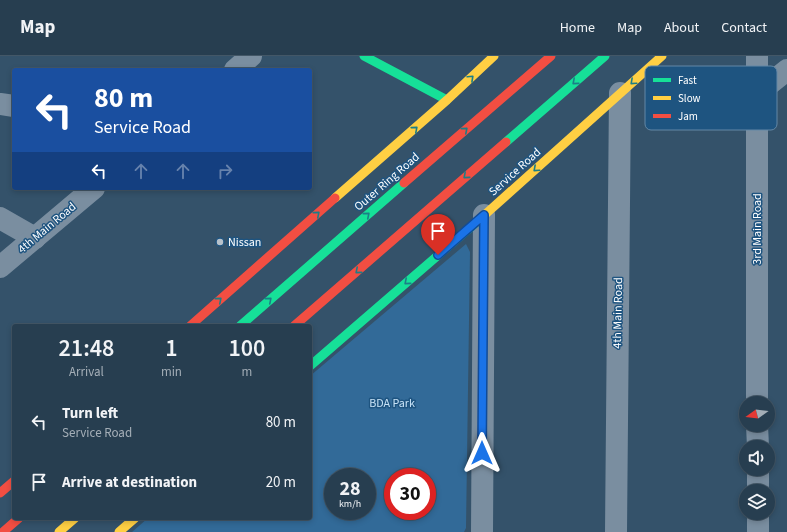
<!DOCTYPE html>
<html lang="en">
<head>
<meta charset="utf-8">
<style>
	:root { --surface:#273e50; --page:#2f4557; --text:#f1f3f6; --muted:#a4aeb7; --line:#435767 }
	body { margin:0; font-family:"Source Sans 3",sans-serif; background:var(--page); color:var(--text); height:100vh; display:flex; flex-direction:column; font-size:15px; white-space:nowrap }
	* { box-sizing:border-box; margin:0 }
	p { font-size:13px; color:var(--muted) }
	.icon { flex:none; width:22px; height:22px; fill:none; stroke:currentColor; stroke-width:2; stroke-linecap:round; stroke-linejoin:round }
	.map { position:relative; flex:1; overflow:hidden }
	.panel { position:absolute; left:12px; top:268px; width:300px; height:196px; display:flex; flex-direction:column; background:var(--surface); border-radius:4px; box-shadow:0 2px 6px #0003,0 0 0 1px var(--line) }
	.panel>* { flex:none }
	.banner { position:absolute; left:12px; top:12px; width:300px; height:122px; border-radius:4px; box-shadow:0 2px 6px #0003,0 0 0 1px var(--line); background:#1a4fa0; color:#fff; overflow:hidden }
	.needle { width:26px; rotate:255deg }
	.buttons { position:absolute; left:739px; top:340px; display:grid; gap:8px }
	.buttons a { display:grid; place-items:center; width:36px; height:36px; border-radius:50%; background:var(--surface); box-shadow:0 2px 6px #0003,0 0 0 1px var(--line); font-size:20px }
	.speed { position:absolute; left:324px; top:412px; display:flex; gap:8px; font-size:20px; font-weight:700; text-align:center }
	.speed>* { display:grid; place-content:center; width:52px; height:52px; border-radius:50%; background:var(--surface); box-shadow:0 2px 6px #0003,0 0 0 1px var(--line); line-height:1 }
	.speed small { font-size:10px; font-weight:400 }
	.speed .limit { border:6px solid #d22; background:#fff; color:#111 }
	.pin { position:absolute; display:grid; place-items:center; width:34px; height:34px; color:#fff; margin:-41px -17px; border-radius:50% 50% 50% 0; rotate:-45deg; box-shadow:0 0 4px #0007 }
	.pin .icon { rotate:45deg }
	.me { position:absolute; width:44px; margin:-22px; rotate:0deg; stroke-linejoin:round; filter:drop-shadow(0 0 3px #0008) }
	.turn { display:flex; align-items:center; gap:14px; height:84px; padding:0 16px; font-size:18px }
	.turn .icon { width:52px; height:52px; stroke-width:2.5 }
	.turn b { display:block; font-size:28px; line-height:34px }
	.lanes { display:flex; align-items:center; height:38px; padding:0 16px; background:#0003; justify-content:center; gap:20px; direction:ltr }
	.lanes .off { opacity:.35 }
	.eta { display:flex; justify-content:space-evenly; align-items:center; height:68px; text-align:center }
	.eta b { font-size:24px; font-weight:600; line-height:28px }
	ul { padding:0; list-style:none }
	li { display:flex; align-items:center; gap:12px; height:60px; padding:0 16px }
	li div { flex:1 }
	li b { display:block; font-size:15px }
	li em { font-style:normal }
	header { display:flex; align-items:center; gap:24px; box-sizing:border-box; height:56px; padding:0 20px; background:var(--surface); border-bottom:1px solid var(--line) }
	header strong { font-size:19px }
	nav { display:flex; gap:22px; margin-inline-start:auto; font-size:14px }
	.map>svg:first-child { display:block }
</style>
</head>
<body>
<header>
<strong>Map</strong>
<nav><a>Home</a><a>Map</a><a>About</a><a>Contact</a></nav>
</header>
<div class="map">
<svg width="787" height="476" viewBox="0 0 787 476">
	<rect width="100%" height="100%" fill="#34526a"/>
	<path fill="#326a98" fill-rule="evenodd" d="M466 188 470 196 466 472 464 476H132L148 462H310V320ZM333 421H367V455H333ZM393 421H427V455H393Z"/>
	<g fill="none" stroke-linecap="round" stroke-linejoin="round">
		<g stroke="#7a8ea0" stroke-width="22">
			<polyline points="757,0 757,347"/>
			<polyline points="235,14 251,0"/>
			<polyline points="757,38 787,14"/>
			<polyline points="0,48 14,50"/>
			<polyline points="0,162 35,182"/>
			<polyline points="0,211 94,132"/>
			<polyline points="757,369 758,391"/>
			<polyline points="758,413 758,435"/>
			<polyline points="758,457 758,476"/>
			<polyline points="482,476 484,159"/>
			<polyline points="616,476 620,37"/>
		</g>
		<g stroke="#16e098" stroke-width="9">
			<polyline points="364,0 447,44"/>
			<polyline points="506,86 605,0"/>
			<polyline points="240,270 404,127"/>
			<polyline points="310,310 480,163"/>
		</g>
		<g stroke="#ffcf43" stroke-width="9">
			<polyline points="335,142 447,44 494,0"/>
			<polyline points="480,163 662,0"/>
			<polyline points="59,476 75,462"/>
			<polyline points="119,476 135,462"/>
		</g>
		<g stroke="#f24e42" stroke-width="9">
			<polyline points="404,127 551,0"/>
			<polyline points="190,270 335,142"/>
			<polyline points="294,270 506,86"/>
			<polyline points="0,437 14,425"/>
			<polyline points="3,476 19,462"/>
		</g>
	</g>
	<defs><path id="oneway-chevron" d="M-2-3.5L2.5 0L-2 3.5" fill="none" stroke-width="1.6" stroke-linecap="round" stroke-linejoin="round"/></defs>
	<g stroke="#1c7e87">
		<use href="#oneway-chevron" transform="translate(471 22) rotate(-43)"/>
		<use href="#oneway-chevron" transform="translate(575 26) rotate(139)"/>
		<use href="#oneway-chevron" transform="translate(633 26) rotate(138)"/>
		<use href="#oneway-chevron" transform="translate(415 73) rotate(-41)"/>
		<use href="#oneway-chevron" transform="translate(465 74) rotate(-41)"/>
		<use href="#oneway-chevron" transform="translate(536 113) rotate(138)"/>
		<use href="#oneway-chevron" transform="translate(466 120) rotate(139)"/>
		<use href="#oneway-chevron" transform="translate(317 158) rotate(-41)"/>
		<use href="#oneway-chevron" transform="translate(367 159) rotate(-41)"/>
		<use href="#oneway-chevron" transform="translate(358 215) rotate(139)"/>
		<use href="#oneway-chevron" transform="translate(407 226) rotate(139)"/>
		<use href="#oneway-chevron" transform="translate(219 244) rotate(-41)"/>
		<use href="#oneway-chevron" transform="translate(269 244) rotate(-41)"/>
	</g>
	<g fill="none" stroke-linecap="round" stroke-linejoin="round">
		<defs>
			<polyline id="route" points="438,199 484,159 482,397"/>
		</defs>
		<use href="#route" stroke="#114b97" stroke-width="10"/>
		<use href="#route" stroke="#1a73e8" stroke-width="7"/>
	</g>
	<circle fill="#b8c2cb" stroke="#1e5480" stroke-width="1.5" cx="220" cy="186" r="4"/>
	<g text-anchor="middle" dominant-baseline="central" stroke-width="3" stroke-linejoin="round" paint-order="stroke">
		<g font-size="12" fill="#fff" stroke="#1e5480">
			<text transform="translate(515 116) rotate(-42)">Service Road</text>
			<text transform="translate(387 126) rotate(-41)">Outer Ring Road</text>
			<text transform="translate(47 172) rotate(-40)">4th Main Road</text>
			<text transform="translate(757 173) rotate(-90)">3rd Main Road</text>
			<text transform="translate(618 257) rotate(-89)">4th Main Road</text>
		</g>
		<g font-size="12" fill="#fff" stroke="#1e5480" text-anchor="start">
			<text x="228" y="186">Nissan</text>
		</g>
		<g font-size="12" fill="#c7e2f6" stroke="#1e5480">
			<text x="392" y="347">BDA Park</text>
		</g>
	</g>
	<rect x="645" y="10" width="132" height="64" rx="6" fill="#1e5480" stroke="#6287a6" stroke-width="1"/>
	<rect x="653" y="22" width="18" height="4" fill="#16e098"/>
	<rect x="653" y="40" width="18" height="4" fill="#ffcf43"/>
	<rect x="653" y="58" width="18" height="4" fill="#f24e42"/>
	<g font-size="11" fill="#fff">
		<text x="678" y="28">Fast</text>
		<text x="678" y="46">Slow</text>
		<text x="678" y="64">Jam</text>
	</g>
</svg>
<div class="buttons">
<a><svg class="needle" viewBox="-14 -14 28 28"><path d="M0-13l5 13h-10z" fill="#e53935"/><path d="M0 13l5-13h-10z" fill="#a4aeb7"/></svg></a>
<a><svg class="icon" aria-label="sound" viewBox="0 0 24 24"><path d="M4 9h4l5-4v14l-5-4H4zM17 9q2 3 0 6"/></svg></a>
<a><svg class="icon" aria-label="layers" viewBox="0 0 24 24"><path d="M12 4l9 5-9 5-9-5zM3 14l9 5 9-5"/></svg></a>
</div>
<div class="speed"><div>28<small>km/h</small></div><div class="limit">30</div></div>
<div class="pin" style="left:438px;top:199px;background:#d93025"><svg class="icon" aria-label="arrive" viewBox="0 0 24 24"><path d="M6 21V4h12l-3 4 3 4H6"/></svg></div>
<svg class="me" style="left:482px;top:397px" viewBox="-20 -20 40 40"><path d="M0-17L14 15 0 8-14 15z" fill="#1a73e8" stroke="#fff" stroke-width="4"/></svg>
<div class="banner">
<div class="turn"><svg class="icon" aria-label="left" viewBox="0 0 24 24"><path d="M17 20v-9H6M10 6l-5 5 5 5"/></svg><div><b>80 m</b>Service Road</div></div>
<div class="lanes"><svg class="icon" aria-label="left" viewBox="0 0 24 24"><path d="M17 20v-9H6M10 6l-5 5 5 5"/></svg><svg class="icon off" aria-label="ahead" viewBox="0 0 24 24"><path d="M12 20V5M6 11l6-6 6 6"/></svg><svg class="icon off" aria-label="ahead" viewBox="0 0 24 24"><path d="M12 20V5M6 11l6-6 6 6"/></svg><svg class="icon off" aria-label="right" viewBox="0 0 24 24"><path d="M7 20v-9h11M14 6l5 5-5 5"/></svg></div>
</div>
<section class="panel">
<div class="eta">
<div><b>21:48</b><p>Arrival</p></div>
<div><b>1</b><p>min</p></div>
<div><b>100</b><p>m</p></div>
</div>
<ul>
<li><svg class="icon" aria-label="left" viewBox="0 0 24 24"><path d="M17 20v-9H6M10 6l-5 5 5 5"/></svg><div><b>Turn left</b><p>Service Road</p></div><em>80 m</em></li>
<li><svg class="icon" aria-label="arrive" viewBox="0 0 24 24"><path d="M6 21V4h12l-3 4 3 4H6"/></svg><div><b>Arrive at destination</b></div><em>20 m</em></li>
</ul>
</section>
</div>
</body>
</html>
